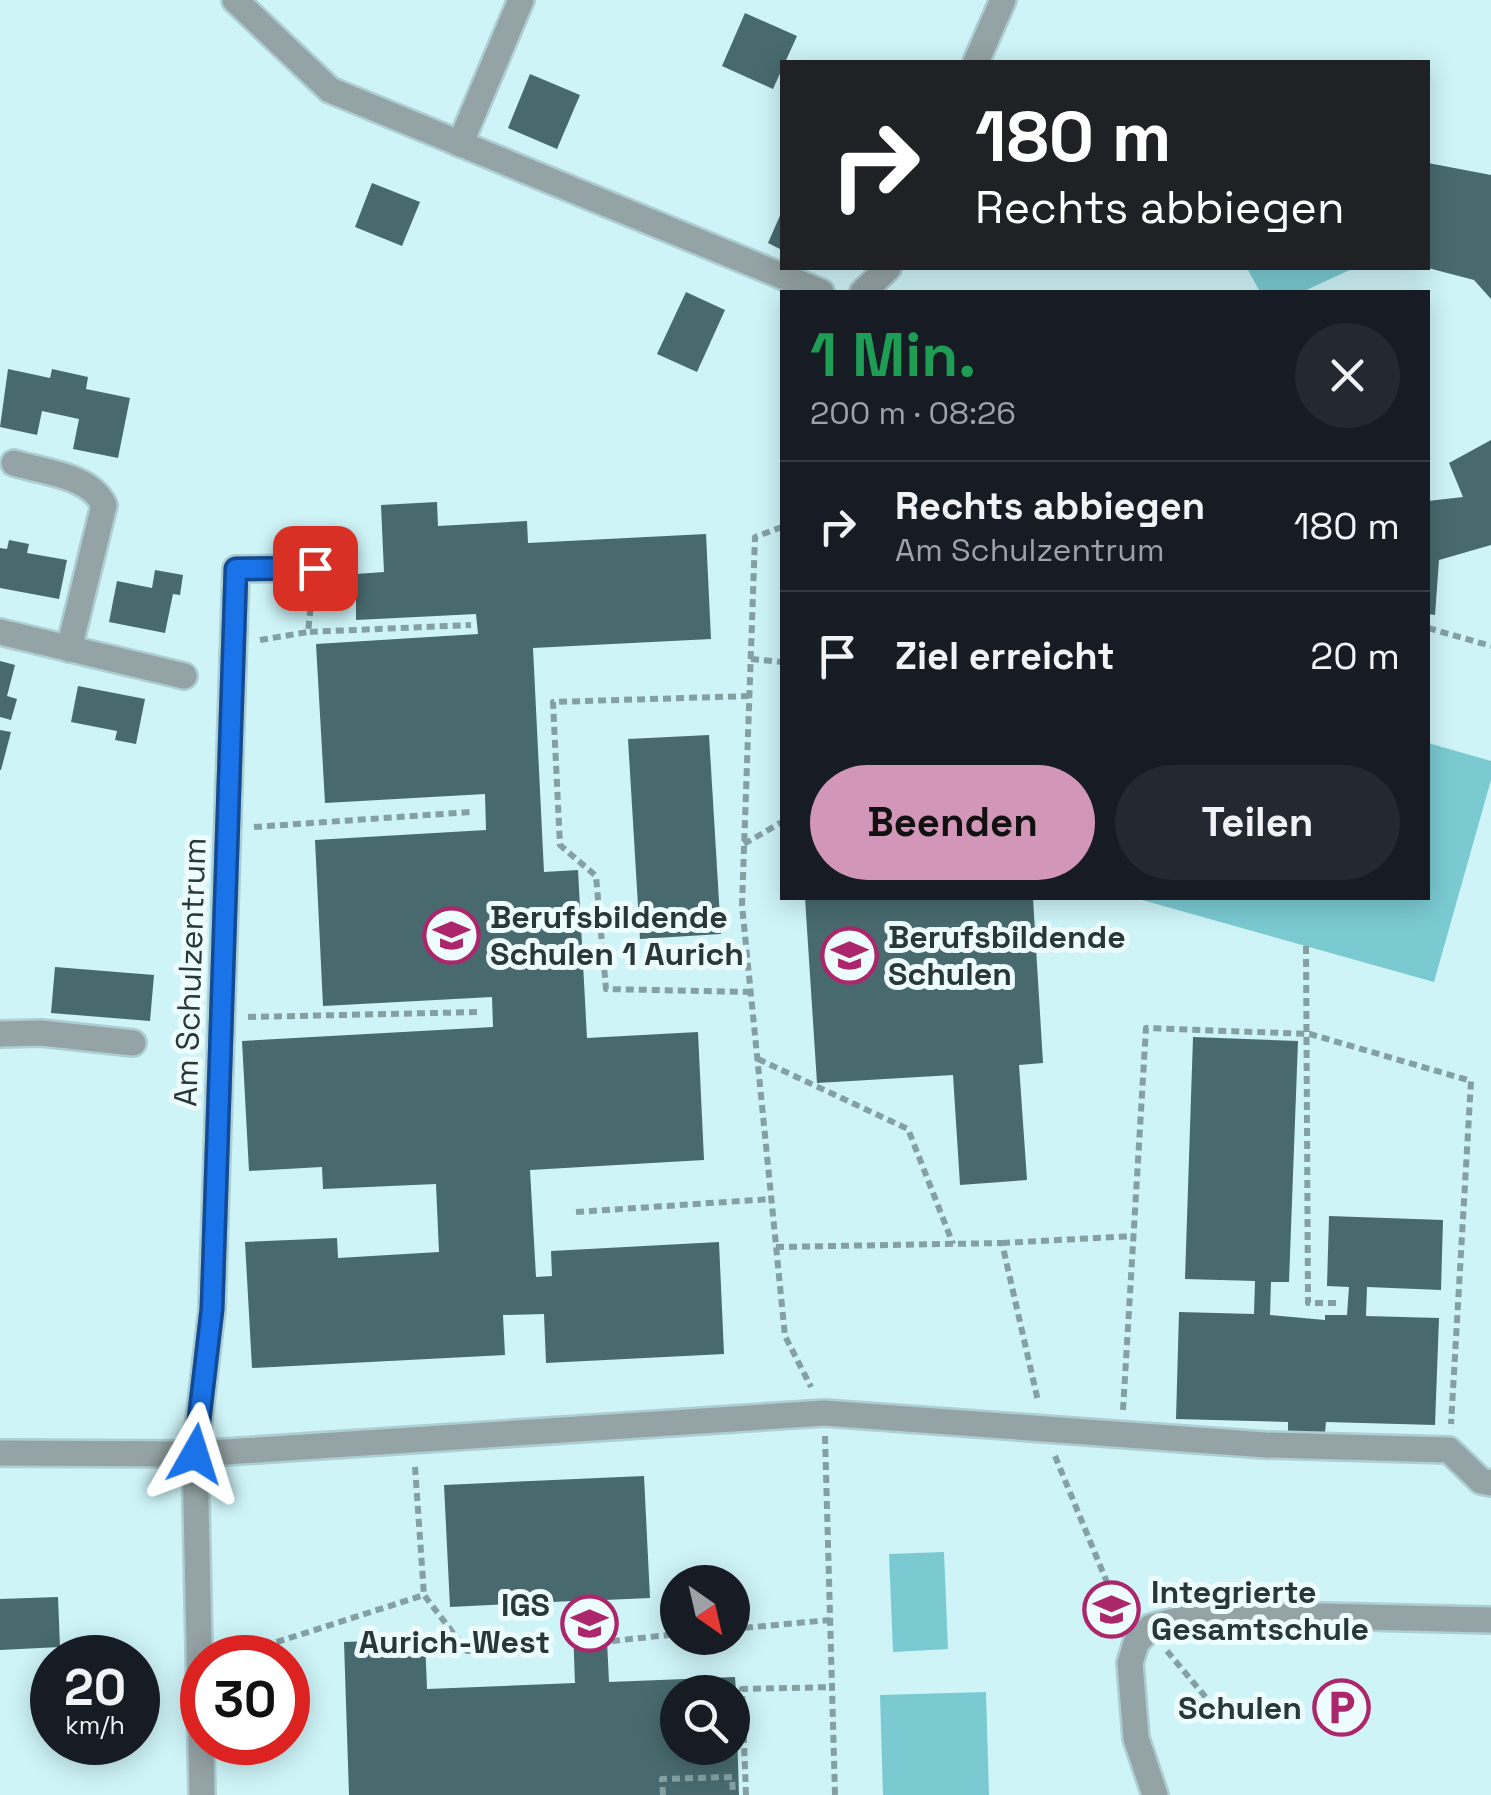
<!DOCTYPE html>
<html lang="de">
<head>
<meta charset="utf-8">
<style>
	:root { --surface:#171b24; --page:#242831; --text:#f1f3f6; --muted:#9ea1a6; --line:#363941; --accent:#d297b8 }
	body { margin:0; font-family:"Space Grotesk",sans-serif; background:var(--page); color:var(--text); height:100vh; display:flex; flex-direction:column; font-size:38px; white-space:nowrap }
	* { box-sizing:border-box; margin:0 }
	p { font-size:32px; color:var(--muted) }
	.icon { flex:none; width:55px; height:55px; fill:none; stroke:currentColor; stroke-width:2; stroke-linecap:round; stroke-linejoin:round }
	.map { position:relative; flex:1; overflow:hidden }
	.side { position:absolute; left:780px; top:290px; width:650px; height:610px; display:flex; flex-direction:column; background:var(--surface); border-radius:0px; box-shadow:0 5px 25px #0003 }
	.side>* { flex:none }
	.banner { position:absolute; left:780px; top:60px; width:650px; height:210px; border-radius:0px; box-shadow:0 5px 25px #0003; background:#202124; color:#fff; overflow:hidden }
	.needle { width:65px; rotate:146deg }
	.tools { position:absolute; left:660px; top:1565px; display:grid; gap:20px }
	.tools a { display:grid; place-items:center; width:90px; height:90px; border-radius:50%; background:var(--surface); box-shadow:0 5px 25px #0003; font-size:50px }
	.speed { position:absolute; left:30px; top:1635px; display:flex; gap:20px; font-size:50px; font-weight:700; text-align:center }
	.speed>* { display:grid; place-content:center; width:130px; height:130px; border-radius:50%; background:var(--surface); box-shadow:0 5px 25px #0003; line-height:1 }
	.speed small { font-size:25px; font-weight:400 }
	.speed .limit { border:15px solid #d22; background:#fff; color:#111 }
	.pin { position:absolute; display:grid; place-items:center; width:85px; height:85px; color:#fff; margin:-42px; border-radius:20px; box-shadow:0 5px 15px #0006 }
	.me { position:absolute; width:110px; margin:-55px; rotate:6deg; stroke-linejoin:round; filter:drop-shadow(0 0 8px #0008) }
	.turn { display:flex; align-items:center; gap:35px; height:210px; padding:0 30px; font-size:45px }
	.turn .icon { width:130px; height:130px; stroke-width:2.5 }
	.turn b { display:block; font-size:70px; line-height:85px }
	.round { display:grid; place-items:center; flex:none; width:105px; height:105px; border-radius:52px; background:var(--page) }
	.summary { display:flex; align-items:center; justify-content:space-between; height:170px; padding:0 30px }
	h1 { font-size:60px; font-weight:800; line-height:75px; color:#1e9e55 }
	.button { display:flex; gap:20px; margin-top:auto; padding:20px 30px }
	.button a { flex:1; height:115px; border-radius:60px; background:var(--accent); color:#111; font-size:40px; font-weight:800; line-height:115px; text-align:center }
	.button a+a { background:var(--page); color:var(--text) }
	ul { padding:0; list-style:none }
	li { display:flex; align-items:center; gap:30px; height:130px; padding:0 30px; border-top:2px solid var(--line) }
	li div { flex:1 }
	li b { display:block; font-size:38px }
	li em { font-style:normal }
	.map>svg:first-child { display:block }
</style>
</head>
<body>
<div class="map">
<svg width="1491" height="1795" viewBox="0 0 1491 1795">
	<rect width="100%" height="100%" fill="#cef4f8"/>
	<g fill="#7bcad2">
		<polygon points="1247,268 1354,268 1302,292 1260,292"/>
		<polygon points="1428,743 1491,761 1491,780 1434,982 1135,898 1428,898"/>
		<polygon points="944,1552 948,1649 893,1652 889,1554"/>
		<polygon points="986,1692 989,1795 883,1795 880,1695"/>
	</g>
	<g fill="#486a6e">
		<polygon points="745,13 797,36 773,89 722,66"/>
		<polygon points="530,74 580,95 557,149 508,128"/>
		<polygon points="1428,163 1491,175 1491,299 1474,280 1428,268"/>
		<polygon points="372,183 420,202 402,246 355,227"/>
		<polygon points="782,211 782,250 768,243"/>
		<polygon points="686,292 725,310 697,372 657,354"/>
		<polygon points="8,369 50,378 52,369 88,377 86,389 130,398 118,458 73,449 79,419 42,411 37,435 0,427"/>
		<polygon points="1491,440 1491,545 1439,560 1435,615 1428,614 1428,501 1463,497 1449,463"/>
		<polygon points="437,502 438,526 527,521 528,543 706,534 711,639 533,648 544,872 578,870 587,1038 698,1032 704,1160 530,1170 536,1277 552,1276 551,1251 719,1242 724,1354 546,1363 544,1314 503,1315 505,1355 252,1368 245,1242 337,1238 338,1258 439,1252 436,1184 323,1189 322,1167 249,1171 242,1041 493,1027 492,997 323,1006 315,840 486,830 485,794 325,803 316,644 478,634 476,614 356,620 356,574 384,572 381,505"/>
		<polygon points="9,540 29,544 27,553 67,560 59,599 0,588 0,548 7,549"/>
		<polygon points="155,570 183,575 180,595 173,594 165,633 109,622 117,581 152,588"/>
		<polygon points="0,661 15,665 7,696 17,699 11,720 0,717"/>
		<polygon points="78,686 145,699 136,744 115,740 117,731 71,722"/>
		<polygon points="0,730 11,732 1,770 0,770"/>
		<polygon points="709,735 721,934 640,939 628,739"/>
		<polygon points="805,898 1033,898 1043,1063 1019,1065 1027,1180 960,1185 953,1075 817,1083"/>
		<polygon points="55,967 154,975 150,1021 51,1013"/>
		<polygon points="1193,1037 1298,1041 1289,1282 1271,1282 1270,1315 1325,1320 1325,1315 1347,1315 1349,1287 1327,1286 1329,1216 1443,1220 1441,1290 1367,1287 1366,1316 1439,1318 1435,1425 1326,1422 1325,1433 1288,1432 1288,1422 1176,1419 1179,1312 1254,1314 1255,1281 1185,1279"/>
		<polygon points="644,1476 650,1598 605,1600 609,1682 735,1677 736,1692 678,1692 678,1748 732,1748 736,1698 739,1795 349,1795 344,1642 425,1639 427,1689 575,1683 572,1601 450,1607 444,1485"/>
		<polygon points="58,1597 60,1647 0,1650 0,1599"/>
	</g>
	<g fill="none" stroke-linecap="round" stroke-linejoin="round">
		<defs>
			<g id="minor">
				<polyline points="235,0 330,90 821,292"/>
				<polyline points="976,62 1003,0"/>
				<polyline points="460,144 521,0"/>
				<polyline points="863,292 888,268"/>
				<path d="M14 463C43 472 90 475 104 505L69 649"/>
				<polyline points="0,632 184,676"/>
				<polyline points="0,1034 41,1033 133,1043"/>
				<polyline points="0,1453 195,1454 212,1309 236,569 315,568"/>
				<polyline points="202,1795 195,1454 824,1413 1266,1445 1449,1450 1481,1481 1491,1483"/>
				<polyline points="1155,1795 1136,1738 1130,1663 1136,1643 1151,1627 1178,1620 1321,1616 1491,1620"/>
			</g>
		</defs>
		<use href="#minor" stroke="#adced2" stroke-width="30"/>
		<g stroke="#84a0a2" stroke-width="6" stroke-dasharray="8 5" stroke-linecap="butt">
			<polyline points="782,527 755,537 742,905 785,1336 811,1387"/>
			<polyline points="312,595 308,632 471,625"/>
			<polyline points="1428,628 1491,646"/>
			<polyline points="260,640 308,632"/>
			<polyline points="751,659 782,662"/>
			<polyline points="749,696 553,702 560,845 596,876 606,989 751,992"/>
			<polyline points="254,827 471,812"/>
			<polyline points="744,844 782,822"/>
			<polyline points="1306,946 1308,1303 1340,1303"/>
			<polyline points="248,1017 481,1012"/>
			<polyline points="758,1059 908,1129 953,1244"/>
			<polyline points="576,1212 771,1199"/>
			<polyline points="1002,1243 1134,1236"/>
			<polyline points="776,1247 1002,1243 1038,1401"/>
			<polyline points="1123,1410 1146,1028 1310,1034 1471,1081 1451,1424"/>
			<polyline points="825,1436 835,1795"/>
			<polyline points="1055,1456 1120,1614"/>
			<polyline points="415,1467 424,1595"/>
			<polyline points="732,1629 830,1620"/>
			<polyline points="612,1641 678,1634"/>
			<polyline points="1167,1651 1224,1719"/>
			<polyline points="227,1658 424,1595 467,1651 545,1653"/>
			<polyline points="663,1795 662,1779 732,1777 733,1795"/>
			<polyline points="746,1795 742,1689 834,1687"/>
		</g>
		<use href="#minor" stroke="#94a3a5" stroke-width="25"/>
	</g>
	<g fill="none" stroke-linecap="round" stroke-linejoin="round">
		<defs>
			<polyline id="route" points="195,1454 212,1309 236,569 315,568"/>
		</defs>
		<use href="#route" stroke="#114b97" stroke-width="25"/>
		<use href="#route" stroke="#1a73e8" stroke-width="18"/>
	</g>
	<defs>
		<symbol id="school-ring" viewBox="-11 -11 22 22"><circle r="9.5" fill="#edfcfe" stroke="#ac266c" stroke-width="1.5"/><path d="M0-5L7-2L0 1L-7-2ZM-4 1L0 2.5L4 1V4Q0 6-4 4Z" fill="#ac266c"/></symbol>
		<symbol id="parking-ring" viewBox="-11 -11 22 22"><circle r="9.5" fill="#edfcfe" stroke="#ac266c" stroke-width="1.5"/><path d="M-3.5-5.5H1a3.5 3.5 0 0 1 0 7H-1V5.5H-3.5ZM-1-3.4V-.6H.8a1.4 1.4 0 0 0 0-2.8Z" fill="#ac266c"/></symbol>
	</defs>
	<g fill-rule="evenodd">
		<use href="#school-ring" x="420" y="904" width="63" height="63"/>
		<use href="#school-ring" x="818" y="924" width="63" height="63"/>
		<use href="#school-ring" x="1080" y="1578" width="63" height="63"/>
		<use href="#school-ring" x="558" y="1592" width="63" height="63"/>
		<use href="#parking-ring" x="1310" y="1676" width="63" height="63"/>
	</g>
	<g text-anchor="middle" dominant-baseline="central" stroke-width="10" stroke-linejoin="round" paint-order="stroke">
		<g font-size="32" font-weight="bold" fill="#283738" stroke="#edfcfe" text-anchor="start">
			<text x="490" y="917">Berufsbildende<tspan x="490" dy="37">Schulen 1 Aurich</tspan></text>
			<text x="888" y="937">Berufsbildende<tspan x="888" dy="37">Schulen</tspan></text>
			<text x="1151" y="1592">Integrierte<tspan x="1151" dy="37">Gesamtschule</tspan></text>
			<text x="550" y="1605" text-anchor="end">IGS<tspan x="550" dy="37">Aurich-West</tspan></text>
			<text x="1302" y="1708" text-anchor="end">Schulen</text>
		</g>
		<g font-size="32" fill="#283738" stroke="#edfcfe">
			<text transform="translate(190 972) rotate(-88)">Am Schulzentrum</text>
		</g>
	</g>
</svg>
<div class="tools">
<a><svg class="needle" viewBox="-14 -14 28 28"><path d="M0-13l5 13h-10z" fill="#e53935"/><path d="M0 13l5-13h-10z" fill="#9ea1a6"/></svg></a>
<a><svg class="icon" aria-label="search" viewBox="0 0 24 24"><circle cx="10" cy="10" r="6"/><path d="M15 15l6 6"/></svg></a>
</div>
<div class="speed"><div>20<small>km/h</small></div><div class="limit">30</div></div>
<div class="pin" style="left:315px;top:568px;background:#d93025"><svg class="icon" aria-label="arrive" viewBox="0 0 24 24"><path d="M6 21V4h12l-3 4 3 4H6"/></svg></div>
<svg class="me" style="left:195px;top:1454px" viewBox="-20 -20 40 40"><path d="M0-17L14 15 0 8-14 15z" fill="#1a73e8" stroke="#fff" stroke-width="4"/></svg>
<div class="banner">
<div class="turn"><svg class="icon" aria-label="right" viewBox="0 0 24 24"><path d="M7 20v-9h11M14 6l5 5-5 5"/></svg><div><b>180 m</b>Rechts abbiegen</div></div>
</div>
<section class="side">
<div class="summary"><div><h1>1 Min.</h1><p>200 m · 08:26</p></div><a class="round"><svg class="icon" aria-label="close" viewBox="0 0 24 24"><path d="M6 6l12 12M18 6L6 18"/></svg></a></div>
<ul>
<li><svg class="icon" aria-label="right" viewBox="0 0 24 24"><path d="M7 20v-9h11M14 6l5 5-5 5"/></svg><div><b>Rechts abbiegen</b><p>Am Schulzentrum</p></div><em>180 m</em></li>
<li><svg class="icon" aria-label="arrive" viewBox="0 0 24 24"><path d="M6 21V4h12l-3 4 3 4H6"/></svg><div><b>Ziel erreicht</b></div><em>20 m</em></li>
</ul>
<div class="button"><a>Beenden</a><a>Teilen</a></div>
</section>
</div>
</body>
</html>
